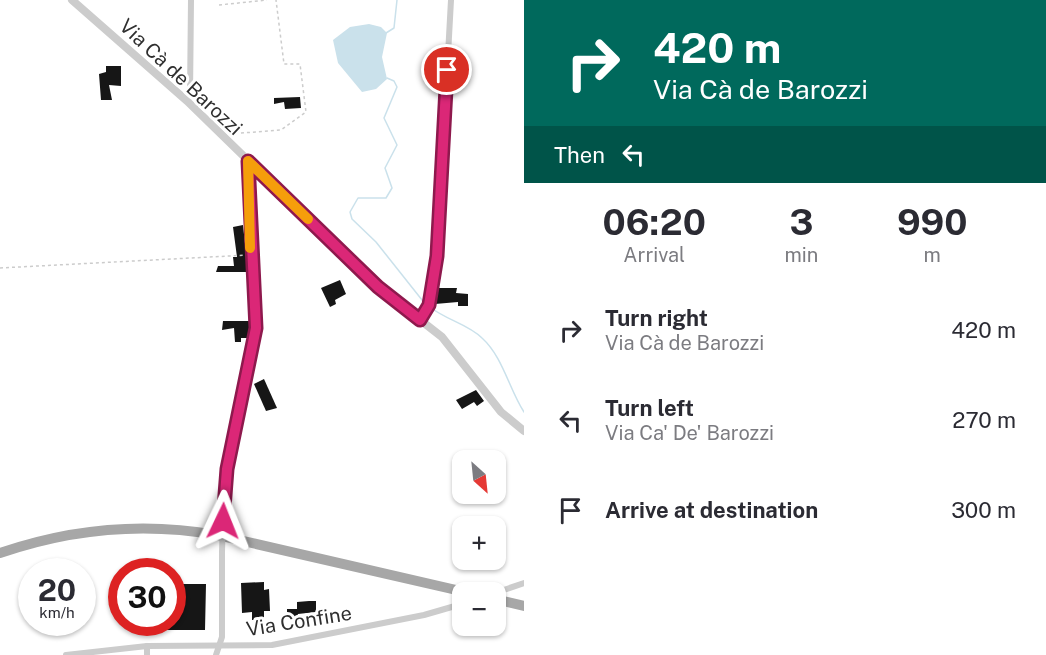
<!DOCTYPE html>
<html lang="en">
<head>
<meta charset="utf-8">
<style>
	:root { --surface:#fff; --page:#f7f7f7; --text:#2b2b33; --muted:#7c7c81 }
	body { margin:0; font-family:"Public Sans",sans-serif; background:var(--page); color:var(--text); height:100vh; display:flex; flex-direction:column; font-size:22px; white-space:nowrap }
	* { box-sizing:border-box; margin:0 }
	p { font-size:20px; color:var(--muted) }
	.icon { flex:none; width:33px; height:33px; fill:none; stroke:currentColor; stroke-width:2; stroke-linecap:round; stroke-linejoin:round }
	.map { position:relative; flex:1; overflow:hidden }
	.details { display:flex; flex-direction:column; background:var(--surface); width:522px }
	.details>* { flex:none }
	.hud { background:#00695c; color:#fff; overflow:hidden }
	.needle { width:39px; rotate:153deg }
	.controls { position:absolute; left:452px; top:450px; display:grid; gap:12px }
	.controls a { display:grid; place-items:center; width:54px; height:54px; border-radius:12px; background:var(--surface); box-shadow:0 2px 4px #0004; font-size:30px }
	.speed { position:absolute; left:18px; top:558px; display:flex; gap:12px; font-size:30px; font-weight:700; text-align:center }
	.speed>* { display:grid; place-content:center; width:78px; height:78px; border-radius:50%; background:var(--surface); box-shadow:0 2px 4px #0004; line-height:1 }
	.speed small { font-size:15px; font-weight:400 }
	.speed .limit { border:9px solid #d22; background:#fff; color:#111 }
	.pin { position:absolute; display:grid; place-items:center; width:51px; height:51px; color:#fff; margin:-26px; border:3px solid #fff; border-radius:50%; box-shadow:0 2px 6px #0007 }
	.me { position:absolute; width:66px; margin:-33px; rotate:2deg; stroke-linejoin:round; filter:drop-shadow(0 0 4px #0008) }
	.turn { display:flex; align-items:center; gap:21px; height:126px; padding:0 30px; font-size:27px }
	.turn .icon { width:78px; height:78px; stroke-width:2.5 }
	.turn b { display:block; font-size:42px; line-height:51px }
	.then { display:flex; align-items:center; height:57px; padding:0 30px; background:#0003; gap:12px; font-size:22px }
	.eta { display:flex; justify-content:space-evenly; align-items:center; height:102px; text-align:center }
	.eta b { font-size:36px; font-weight:700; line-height:42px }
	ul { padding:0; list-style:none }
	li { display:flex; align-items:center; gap:18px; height:90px; padding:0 30px }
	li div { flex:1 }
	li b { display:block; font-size:22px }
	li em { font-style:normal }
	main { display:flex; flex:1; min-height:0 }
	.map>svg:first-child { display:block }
</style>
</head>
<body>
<main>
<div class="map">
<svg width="524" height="655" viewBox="0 0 524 655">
	<rect width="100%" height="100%" fill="#fff"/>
	<polygon fill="#cae1eb" points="369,24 381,27 387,33 382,57 387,79 376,89 362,92 338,63 333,40 350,27"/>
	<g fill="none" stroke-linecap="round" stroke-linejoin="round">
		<g stroke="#cae1eb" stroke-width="1.5">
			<polyline points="386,33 394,28 397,0"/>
			<polyline points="387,78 394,81 397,87 384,118 397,145 385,168 392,188 386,198 358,198 350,212 352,219 376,242 426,305"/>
			<path d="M430 307C446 320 468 324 482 338 503 357 509 389 524 412"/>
		</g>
	</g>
	<g fill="#161616">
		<polygon points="106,66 121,66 121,86 109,85 112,100 101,100 99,74 106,72"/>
		<polygon points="300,97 301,108 285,109 284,102 274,104 274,98"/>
		<polygon points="243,225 248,272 216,272 218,266 234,266 233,257 237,257 233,227"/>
		<polygon points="340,280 346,294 335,300 336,304 330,307 321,288"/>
		<polygon points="437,288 457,288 456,293 468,294 468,306 458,306 458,302 435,304"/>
		<polygon points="223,321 249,321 249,338 241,338 241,342 235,342 234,328 222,330"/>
		<polygon points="264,379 277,408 266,411 254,384"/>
		<polygon points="476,390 484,401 477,406 474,402 462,409 456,400"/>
		<polygon points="264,582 264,590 269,589 270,611 264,611 264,620 252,620 252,612 242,613 241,583"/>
		<polygon points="172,584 206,584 205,630 135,630 135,622 172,622"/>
		<polygon points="309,601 316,601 316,612 298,614 298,618 287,618 287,609 297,609 297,602"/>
	</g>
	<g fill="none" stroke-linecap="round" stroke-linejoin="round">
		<g stroke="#ccc" stroke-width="1.5" stroke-dasharray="3 3" stroke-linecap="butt">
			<polyline points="219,5 267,0"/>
			<polyline points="229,134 281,130 306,112 300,64 284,64 276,0"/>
			<polyline points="0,268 248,255"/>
		</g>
		<g stroke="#ccc" stroke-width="6">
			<polyline points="187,101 190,96 191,0"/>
			<polyline points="420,320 429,305 437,256 451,0"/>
			<polyline points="223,521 227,469 256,328 248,161"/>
			<polyline points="495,593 524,583"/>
			<polyline points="147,646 147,655"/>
			<polyline points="66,655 147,646 272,645 424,615 462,604"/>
			<polyline points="216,655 222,637 222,552"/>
		</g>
		<polyline stroke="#ccc" stroke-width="8" points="72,0 187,101 378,287 442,337 501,412 524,431"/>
		<g stroke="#a7a7a7" stroke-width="10">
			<path d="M0 553C70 529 144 522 217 535L465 592"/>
			<polyline points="495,599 524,606"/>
		</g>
		<polyline stroke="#ccc" stroke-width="6" points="222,552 223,521"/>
	</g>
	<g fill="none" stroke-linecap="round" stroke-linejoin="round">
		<defs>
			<polyline id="route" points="223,521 227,469 256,328 248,161 378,287 420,320 429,305 437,256 447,70"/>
		</defs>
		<use href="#route" stroke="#8e194d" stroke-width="15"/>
		<use href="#route" stroke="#db2777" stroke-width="10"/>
		<polyline stroke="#f59e0b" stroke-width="10" points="250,248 248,161 308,219"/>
	</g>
	<g text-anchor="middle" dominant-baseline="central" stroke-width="6" stroke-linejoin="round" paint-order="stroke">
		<g font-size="20" fill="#2f2f2f" stroke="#fff">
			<text transform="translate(181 77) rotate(43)">Via Cà de Barozzi</text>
			<text transform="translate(299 621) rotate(-9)">Via Confine</text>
		</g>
	</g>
</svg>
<div class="controls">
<a><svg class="needle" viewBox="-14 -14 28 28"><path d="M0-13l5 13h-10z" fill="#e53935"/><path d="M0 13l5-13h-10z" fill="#7c7c81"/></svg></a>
<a>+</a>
<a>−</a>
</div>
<div class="speed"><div>20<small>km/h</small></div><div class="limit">30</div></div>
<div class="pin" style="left:447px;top:70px;background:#d93025"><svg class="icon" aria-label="arrive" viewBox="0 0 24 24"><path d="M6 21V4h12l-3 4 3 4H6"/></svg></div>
<svg class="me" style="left:223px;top:521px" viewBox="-20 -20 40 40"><path d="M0-17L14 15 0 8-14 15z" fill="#db2777" stroke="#fff" stroke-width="4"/></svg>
</div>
<section class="details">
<div class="hud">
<div class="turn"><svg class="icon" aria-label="right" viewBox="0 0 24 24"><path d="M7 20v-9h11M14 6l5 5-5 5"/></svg><div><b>420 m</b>Via Cà de Barozzi</div></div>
<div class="then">Then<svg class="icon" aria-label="left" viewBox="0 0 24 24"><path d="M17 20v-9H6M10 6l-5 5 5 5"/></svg></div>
</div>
<div class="eta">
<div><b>06:20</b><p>Arrival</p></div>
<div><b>3</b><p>min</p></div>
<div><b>990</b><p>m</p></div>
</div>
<ul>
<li><svg class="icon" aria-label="right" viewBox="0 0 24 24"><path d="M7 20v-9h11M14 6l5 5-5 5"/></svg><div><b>Turn right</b><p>Via Cà de Barozzi</p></div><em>420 m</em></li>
<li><svg class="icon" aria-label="left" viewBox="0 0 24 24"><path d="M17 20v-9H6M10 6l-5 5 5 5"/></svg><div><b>Turn left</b><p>Via Ca' De' Barozzi</p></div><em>270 m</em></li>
<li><svg class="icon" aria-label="arrive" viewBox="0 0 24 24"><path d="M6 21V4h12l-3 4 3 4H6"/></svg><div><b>Arrive at destination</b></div><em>300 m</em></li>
</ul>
</section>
</main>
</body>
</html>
